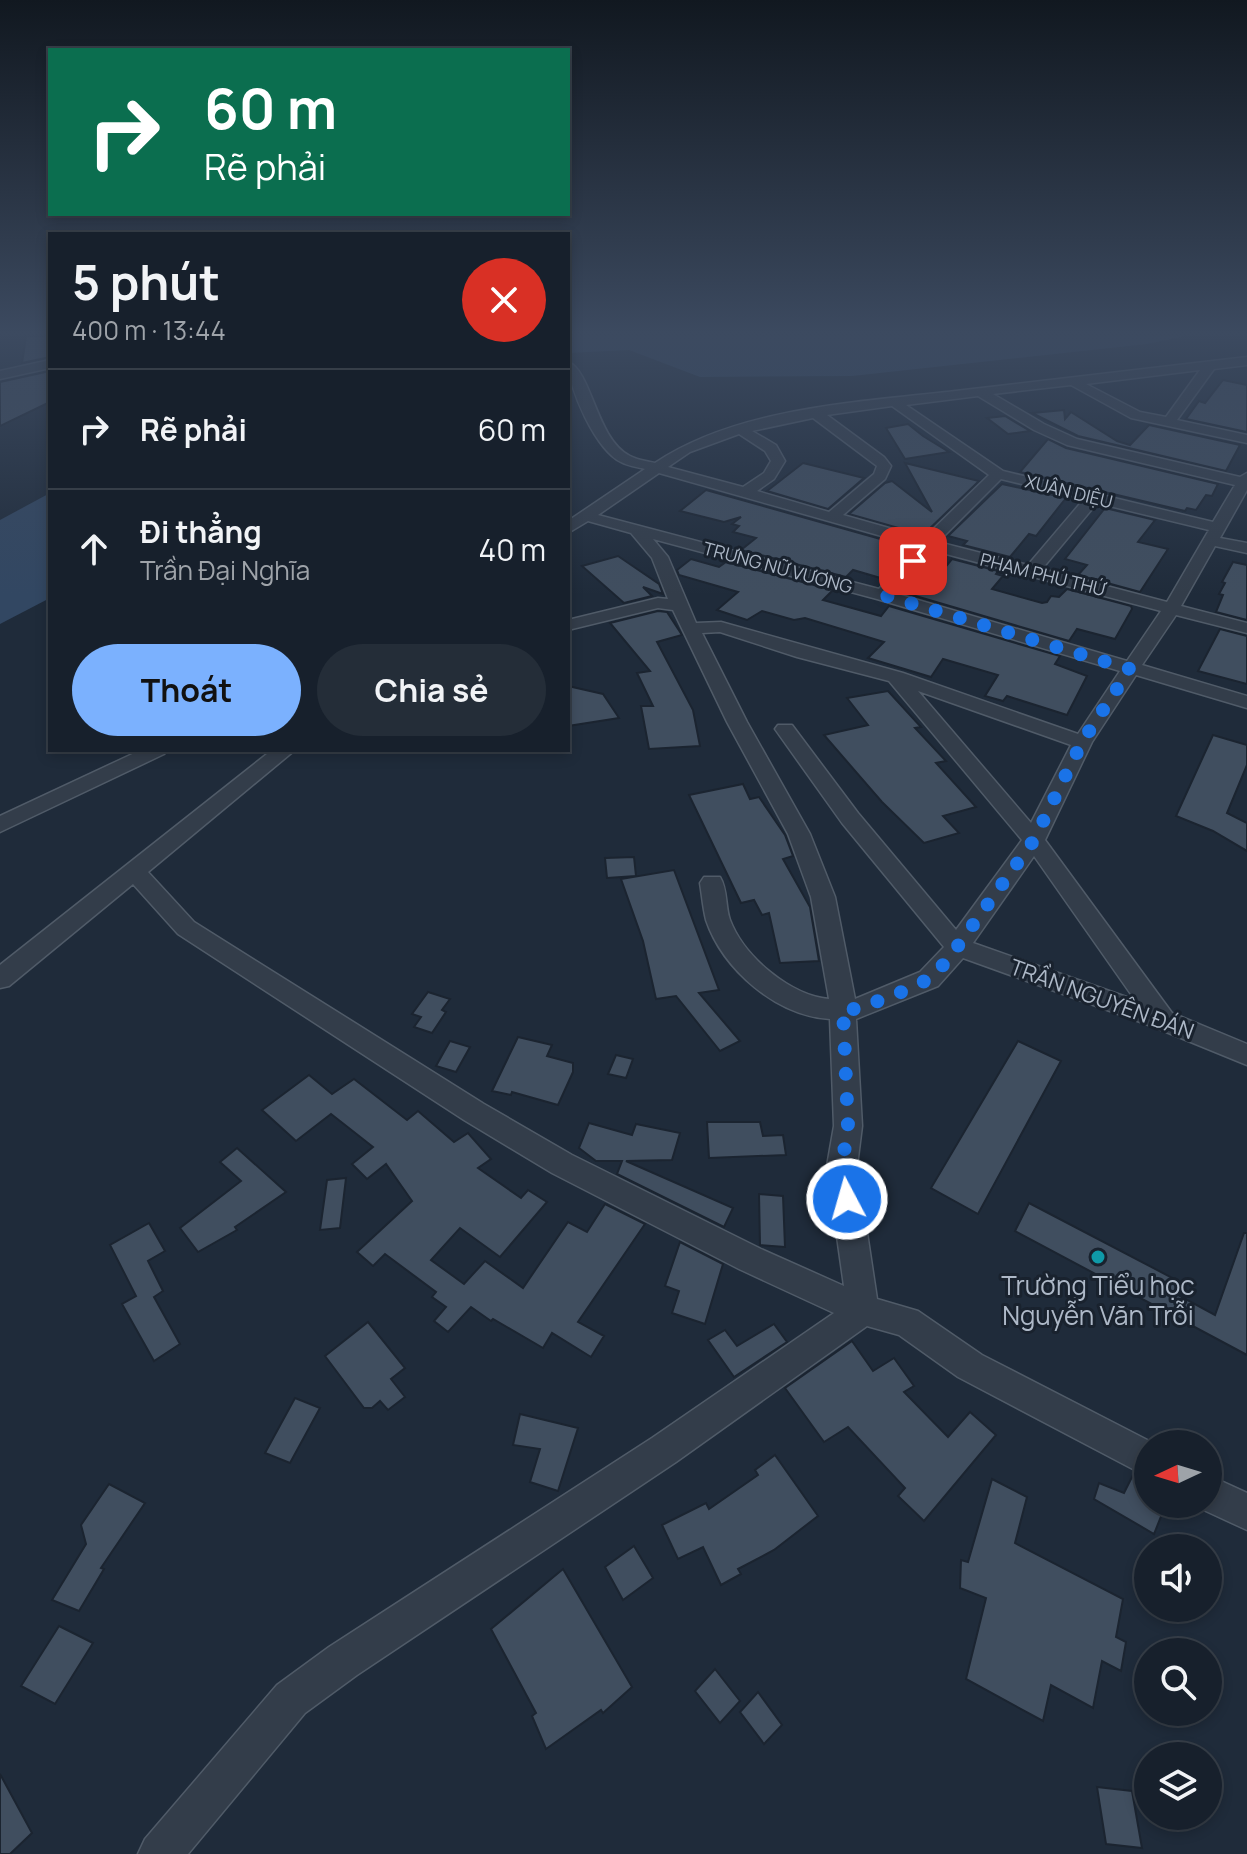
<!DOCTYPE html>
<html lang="vi">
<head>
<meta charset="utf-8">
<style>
	:root { --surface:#17202c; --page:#242d38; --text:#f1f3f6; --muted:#9ea3a9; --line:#363e48; --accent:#7bb1fe }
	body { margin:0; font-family:Manrope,sans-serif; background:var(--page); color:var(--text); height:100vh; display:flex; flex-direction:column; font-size:30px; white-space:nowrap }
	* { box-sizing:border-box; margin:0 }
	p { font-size:26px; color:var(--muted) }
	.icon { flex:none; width:44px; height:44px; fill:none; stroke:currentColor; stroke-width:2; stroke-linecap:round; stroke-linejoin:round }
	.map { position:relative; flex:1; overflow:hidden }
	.drawer { position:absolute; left:48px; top:232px; width:522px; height:520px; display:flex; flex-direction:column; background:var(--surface); border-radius:0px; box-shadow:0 4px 12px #0003,0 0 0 2px var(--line) }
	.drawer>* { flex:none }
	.hud { position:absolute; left:48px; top:48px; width:522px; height:168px; border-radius:0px; box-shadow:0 4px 12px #0003,0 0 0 2px var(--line); background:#0b6e4f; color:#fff; overflow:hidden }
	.needle { width:52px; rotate:266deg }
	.tools { position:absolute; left:1134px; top:1430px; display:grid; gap:16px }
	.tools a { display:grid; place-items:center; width:88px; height:88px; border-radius:50%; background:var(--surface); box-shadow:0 4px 12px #0003,0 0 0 2px var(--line); font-size:40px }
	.pin { position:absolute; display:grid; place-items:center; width:68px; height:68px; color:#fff; margin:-34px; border-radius:16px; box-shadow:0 4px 12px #0006 }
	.me { position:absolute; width:88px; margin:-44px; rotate:354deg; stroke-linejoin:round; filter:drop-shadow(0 0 6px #0008) }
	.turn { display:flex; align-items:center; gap:28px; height:168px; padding:0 24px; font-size:36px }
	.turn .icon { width:104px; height:104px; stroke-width:2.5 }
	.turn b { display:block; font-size:56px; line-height:68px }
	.round { display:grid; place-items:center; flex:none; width:84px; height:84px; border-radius:42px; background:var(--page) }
	.overview { display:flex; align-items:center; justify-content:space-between; height:136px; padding:0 24px }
	h1 { font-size:48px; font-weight:700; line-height:60px }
	.cta { display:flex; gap:16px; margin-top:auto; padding:16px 24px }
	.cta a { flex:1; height:92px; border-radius:48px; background:var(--accent); color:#111; font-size:32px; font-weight:700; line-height:92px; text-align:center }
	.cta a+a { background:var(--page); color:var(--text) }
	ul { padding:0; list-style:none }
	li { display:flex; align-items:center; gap:24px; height:120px; padding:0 24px; border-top:2px solid var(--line) }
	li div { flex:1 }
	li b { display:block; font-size:30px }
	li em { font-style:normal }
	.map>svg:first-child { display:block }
</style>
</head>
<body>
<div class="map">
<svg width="1247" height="1854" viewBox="0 0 1247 1854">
	<rect width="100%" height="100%" fill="#1f2b3a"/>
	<g fill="#324762">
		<polygon points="568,336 1185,336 1147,344 852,376 700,377 629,350 568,353"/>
		<polygon points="50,493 50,598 0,624 0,520"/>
	</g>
	<g fill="#404e5f" stroke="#1b2430" stroke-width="2">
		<polygon points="26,336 50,336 50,357 22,363"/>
		<polygon points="50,371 50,402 0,426 0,382"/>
		<polygon points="1223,380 1247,385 1247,432 1186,419 1199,401 1205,403"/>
		<polygon points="1064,410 1065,419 1071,412 1117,441 1130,445 1149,425 1240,445 1226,471 1078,436 1032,413"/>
		<polygon points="1005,416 1030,431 1008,434 987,418"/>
		<polygon points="908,424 923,436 949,452 905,459 886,428"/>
		<polygon points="1048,439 1066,448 1218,484 1212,496 1206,495 1196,510 1187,508 1185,511 1020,472"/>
		<polygon points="803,463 864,478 828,509 767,491"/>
		<polygon points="905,463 979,481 923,535 849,514 885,483 892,481 932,512"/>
		<polygon points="1002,484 1066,498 1036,536 1029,534 1010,557 963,545 967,541 948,536"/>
		<polygon points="706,490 909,547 892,563 897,564 884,579 853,570 846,577 741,550 756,538 733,532 739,526 732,524 741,517 724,522 680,511"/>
		<polygon points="1105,508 1155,520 1138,542 1168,549 1140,592 1078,575 1087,565 1065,559"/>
		<polygon points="618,556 659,584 663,594 643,587 652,596 624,603 582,566"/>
		<polygon points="691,559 719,567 726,562 833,590 823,600 881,616 889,606 1060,656 1055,664 1087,676 1067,715 1007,696 1003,701 985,696 998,675 943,659 931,677 868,658 884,642 805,618 794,620 762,611 747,620 717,610 738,592 679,575 677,570"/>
		<polygon points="952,559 998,571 996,574 1003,576 992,589 1042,603 1047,602 1051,596 1059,597 1067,589 1131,606 1132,609 1115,639 1077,629 1069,641 902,592 918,570 939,575"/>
		<polygon points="1233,562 1247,565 1247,620 1216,612 1223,595 1219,594 1225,583 1222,582"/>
		<polygon points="658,611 667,612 682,635 657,642 693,710 700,746 649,749 641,706 653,706 637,673 650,671 610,623"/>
		<polygon points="1220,629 1247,636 1247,684 1198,671"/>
		<polygon points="568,686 603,694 619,718 568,726"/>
		<polygon points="888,691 921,727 915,728 946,761 936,763 976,807 943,816 959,833 924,843 882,802 824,735 868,725 847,698"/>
		<polygon points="1213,735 1247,745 1247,765 1227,813 1247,823 1247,851 1213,831 1176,816"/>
		<polygon points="743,784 750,799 759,797 785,835 793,856 783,859 810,907 819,961 780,963 769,913 762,915 754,900 741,903 689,795"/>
		<polygon points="634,857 636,876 607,878 605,858"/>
		<polygon points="674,870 719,990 699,993 740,1041 720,1051 676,996 656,999 643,941 621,879"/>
		<polygon points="428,992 450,999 442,1010 446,1012 432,1033 414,1027 421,1017 412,1014"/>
		<polygon points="518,1037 552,1045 547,1056 573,1063 573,1072 558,1105 512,1092 511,1095 492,1091"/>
		<polygon points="450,1041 470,1047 456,1072 436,1066"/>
		<polygon points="1018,1041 1061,1061 978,1214 931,1188"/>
		<polygon points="616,1055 633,1059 626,1078 608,1074"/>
		<polygon points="309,1075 332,1094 354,1079 407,1120 418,1111 454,1142 468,1133 491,1159 478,1168 521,1198 528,1190 547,1202 500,1257 460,1228 431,1260 464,1284 485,1261 523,1288 568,1222 587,1232 605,1204 645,1224 578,1322 604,1336 591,1357 552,1333 543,1348 493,1319 491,1321 471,1307 448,1332 434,1321 446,1307 432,1297 436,1292 385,1254 373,1266 357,1252 412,1201 386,1164 367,1179 352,1164 373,1147 331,1114 296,1141 262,1110"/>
		<polygon points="707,1122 760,1122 763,1136 783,1135 786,1155 709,1158"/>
		<polygon points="589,1123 632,1135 636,1124 680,1133 672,1160 626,1161 733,1208 724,1227 617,1174 622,1161 596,1161 579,1148"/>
		<polygon points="237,1148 286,1192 235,1227 237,1230 198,1252 180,1228 241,1181 220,1162"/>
		<polygon points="346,1178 340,1228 320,1230 327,1180"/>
		<polygon points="759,1194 783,1196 785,1247 760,1245"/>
		<polygon points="1029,1203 1182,1283 1178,1295 1215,1315 1244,1233 1247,1233 1247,1355 1015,1231"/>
		<polygon points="149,1223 165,1251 148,1261 163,1291 154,1297 180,1344 154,1361 122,1304 136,1296 110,1245"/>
		<polygon points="680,1242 723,1264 705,1324 672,1313 679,1291 665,1286"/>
		<polygon points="368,1322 405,1368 391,1379 405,1397 388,1410 380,1401 372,1408 364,1408 325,1356"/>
		<polygon points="774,1324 787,1342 734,1377 708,1340 725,1330 737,1346"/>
		<polygon points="852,1341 873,1371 894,1358 914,1386 904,1392 948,1437 970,1412 996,1435 924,1521 898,1496 905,1488 848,1427 824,1442 785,1388"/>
		<polygon points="295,1398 320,1408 290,1463 265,1453"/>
		<polygon points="520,1414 578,1428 558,1491 530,1482 540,1449 513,1445"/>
		<polygon points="775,1455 818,1516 774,1550 738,1569 741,1574 721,1585 703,1547 678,1559 662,1525 706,1503 709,1509 758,1475 755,1470"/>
		<polygon points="1134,1473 1148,1480 1148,1504 1166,1504 1154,1534 1094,1499 1099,1483 1124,1493"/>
		<polygon points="992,1479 1027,1497 1015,1543 1123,1599 1116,1637 1126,1642 1121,1671 1102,1661 1093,1708 1051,1685 1043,1721 966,1679 986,1598 960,1588 961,1560 968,1562"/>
		<polygon points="109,1484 145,1503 101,1568 104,1569 79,1611 52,1600 86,1544 81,1525"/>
		<polygon points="634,1546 653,1578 623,1600 605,1567"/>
		<polygon points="563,1569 632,1687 603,1713 601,1710 546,1749 532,1716 536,1713 491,1629"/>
		<polygon points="59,1626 93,1643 55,1704 21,1686"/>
		<polygon points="715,1669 740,1701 720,1723 695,1691"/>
		<polygon points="758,1692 782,1725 764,1744 740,1712"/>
		<polygon points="0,1774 32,1833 10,1854 0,1854"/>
		<polygon points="1097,1787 1132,1791 1142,1848 1106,1844"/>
	</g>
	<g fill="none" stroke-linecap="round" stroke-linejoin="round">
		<defs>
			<g id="minor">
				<path d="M1247 357V365L1214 369 1177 420 1247 435V443L1131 418 1071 385 993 394 1044 424 1077 439 1240 477 1247 473V490L1220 538 1247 543V553L1215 546 1181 606 1247 623V633L1176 615 1142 665 1247 696V708L1136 675 1092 742 1045 840 1172 1013 1247 1044V1065L1154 1027 963 958 938 986 856 1019 862 1126 857 1166 877 1299 918 1311 982 1355 1155 1444H1148V1477L958 1377 899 1335 867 1326 676 1462 357 1675 305 1713 188 1854H138L145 1839 277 1685 329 1647 652 1438 834 1313 739 1269 552 1173 464 1120 178 934 133 884 9 986 0 988V965L272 750H295L148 872 194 922 484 1104 572 1155 761 1249 844 1286 827 1166 834 1126 830 1019C777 1016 723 970 706 920 703 908 702 895 700 883L704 877H720C728 890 725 906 730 920 744 957 791 996 829 999L811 897 788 834 727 722 673 610 658 608 568 630V620L658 598 668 599 652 558 631 533 588 521 568 533V521L645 469C638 467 628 466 621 462 596 450 568 388 568 362 592 371 596 439 630 456 637 460 647 461 655 463 740 406 865 402 964 390 1059 379 1153 368 1247 357ZM1200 370 1166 417 1140 412 1086 384ZM978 396 1034 430 1067 445 1235 485 1213 522 1003 471 906 405ZM892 406 989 475 924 538 843 515 885 479 891 466 884 457 827 415ZM813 418 877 466 874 474 829 512 757 491 774 479 785 461 776 445 752 431ZM739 434 765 451 771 461 764 473 743 487 668 467 690 452ZM659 473 917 546 879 589 598 515ZM1001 479 1084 499 1028 565 938 542ZM1097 503 1209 530 1167 602 1042 569ZM653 539 877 599 1120 671 1078 734 903 673 721 622 696 623 668 557ZM931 550 1161 611 1127 661 894 593ZM720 632 797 657 889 681 1022 840 956 930 858 813 792 725H778L775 729 842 823 944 947 920 972 855 999 835 897 810 834 747 722 702 633ZM918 691 1071 745 1031 823ZM1034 856 1135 1000 973 943Z"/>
				<polygon points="50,360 50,368 0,379 0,371"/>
				<polygon points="141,750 167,750 164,754 0,832 0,816"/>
				<polygon points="1208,1475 1247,1493 1247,1530 1195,1506 1208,1504"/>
			</g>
		</defs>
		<use href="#minor" stroke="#505b68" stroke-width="3"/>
		<use href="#minor" fill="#333d4a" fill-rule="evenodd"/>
	</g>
	<linearGradient id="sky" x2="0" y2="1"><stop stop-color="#111820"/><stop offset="0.56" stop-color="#3c4a60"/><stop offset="1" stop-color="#3c4a60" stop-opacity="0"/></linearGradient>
	<rect width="1247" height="595" fill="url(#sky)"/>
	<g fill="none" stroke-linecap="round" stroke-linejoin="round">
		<polyline stroke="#1a73e8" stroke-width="14" stroke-dasharray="0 25.2" points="847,1199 842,1166 848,1126 843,1009 857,1009 904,991 929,979 947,961 1034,840 1082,742 1130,669 883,595 913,561"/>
	</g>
	<circle fill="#0f9aa8" stroke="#19222e" stroke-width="3" cx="1098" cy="1257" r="8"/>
	<g text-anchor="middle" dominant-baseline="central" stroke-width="6" stroke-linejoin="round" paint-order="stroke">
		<g font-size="18" fill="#adb8c7" stroke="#19222e">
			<text transform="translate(1069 491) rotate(14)">XUÂN DIỆU</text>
			<text transform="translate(778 567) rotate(15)">TRƯNG NỮ VƯƠNG</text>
			<text transform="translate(1043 574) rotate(14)">PHẠM PHÚ THỨ</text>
		</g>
		<g font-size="22" fill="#adb8c7" stroke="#19222e">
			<text transform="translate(1102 999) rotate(20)">TRẦN NGUYÊN ĐÁN</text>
		</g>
		<g font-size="26" fill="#adb8c7" stroke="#19222e">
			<text x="1098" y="1285">Trường Tiểu học<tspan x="1098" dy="30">Nguyễn Văn Trỗi</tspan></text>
		</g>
	</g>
</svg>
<div class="tools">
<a><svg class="needle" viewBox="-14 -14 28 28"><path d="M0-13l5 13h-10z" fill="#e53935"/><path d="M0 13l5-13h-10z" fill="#9ea3a9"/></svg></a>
<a><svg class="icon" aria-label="sound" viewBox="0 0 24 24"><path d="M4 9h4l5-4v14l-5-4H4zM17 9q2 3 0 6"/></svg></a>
<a><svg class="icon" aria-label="search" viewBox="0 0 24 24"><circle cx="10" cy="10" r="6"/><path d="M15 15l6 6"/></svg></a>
<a><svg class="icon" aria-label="layers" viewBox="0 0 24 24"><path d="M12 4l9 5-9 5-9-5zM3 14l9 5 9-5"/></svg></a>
</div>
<div class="pin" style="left:913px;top:561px;background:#d93025"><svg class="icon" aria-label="arrive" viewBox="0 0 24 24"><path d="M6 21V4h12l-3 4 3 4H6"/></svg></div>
<svg class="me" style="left:847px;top:1199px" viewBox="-20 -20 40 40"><circle r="17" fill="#1a73e8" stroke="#fff" stroke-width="3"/><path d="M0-11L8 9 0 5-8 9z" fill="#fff"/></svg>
<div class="hud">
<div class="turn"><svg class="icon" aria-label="right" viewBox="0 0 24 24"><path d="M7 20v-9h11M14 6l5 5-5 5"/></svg><div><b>60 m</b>Rẽ phải</div></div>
</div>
<section class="drawer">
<div class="overview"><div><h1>5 phút</h1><p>400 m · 13:44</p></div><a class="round" style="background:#d93025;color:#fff"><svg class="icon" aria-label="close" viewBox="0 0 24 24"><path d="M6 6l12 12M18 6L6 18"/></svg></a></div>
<ul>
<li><svg class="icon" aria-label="right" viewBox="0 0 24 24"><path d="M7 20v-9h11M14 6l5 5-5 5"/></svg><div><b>Rẽ phải</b></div><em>60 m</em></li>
<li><svg class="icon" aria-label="ahead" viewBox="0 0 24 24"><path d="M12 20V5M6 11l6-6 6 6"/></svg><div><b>Đi thẳng</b><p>Trần Đại Nghĩa</p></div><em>40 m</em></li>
</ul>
<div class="cta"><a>Thoát</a><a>Chia sẻ</a></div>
</section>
</div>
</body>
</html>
